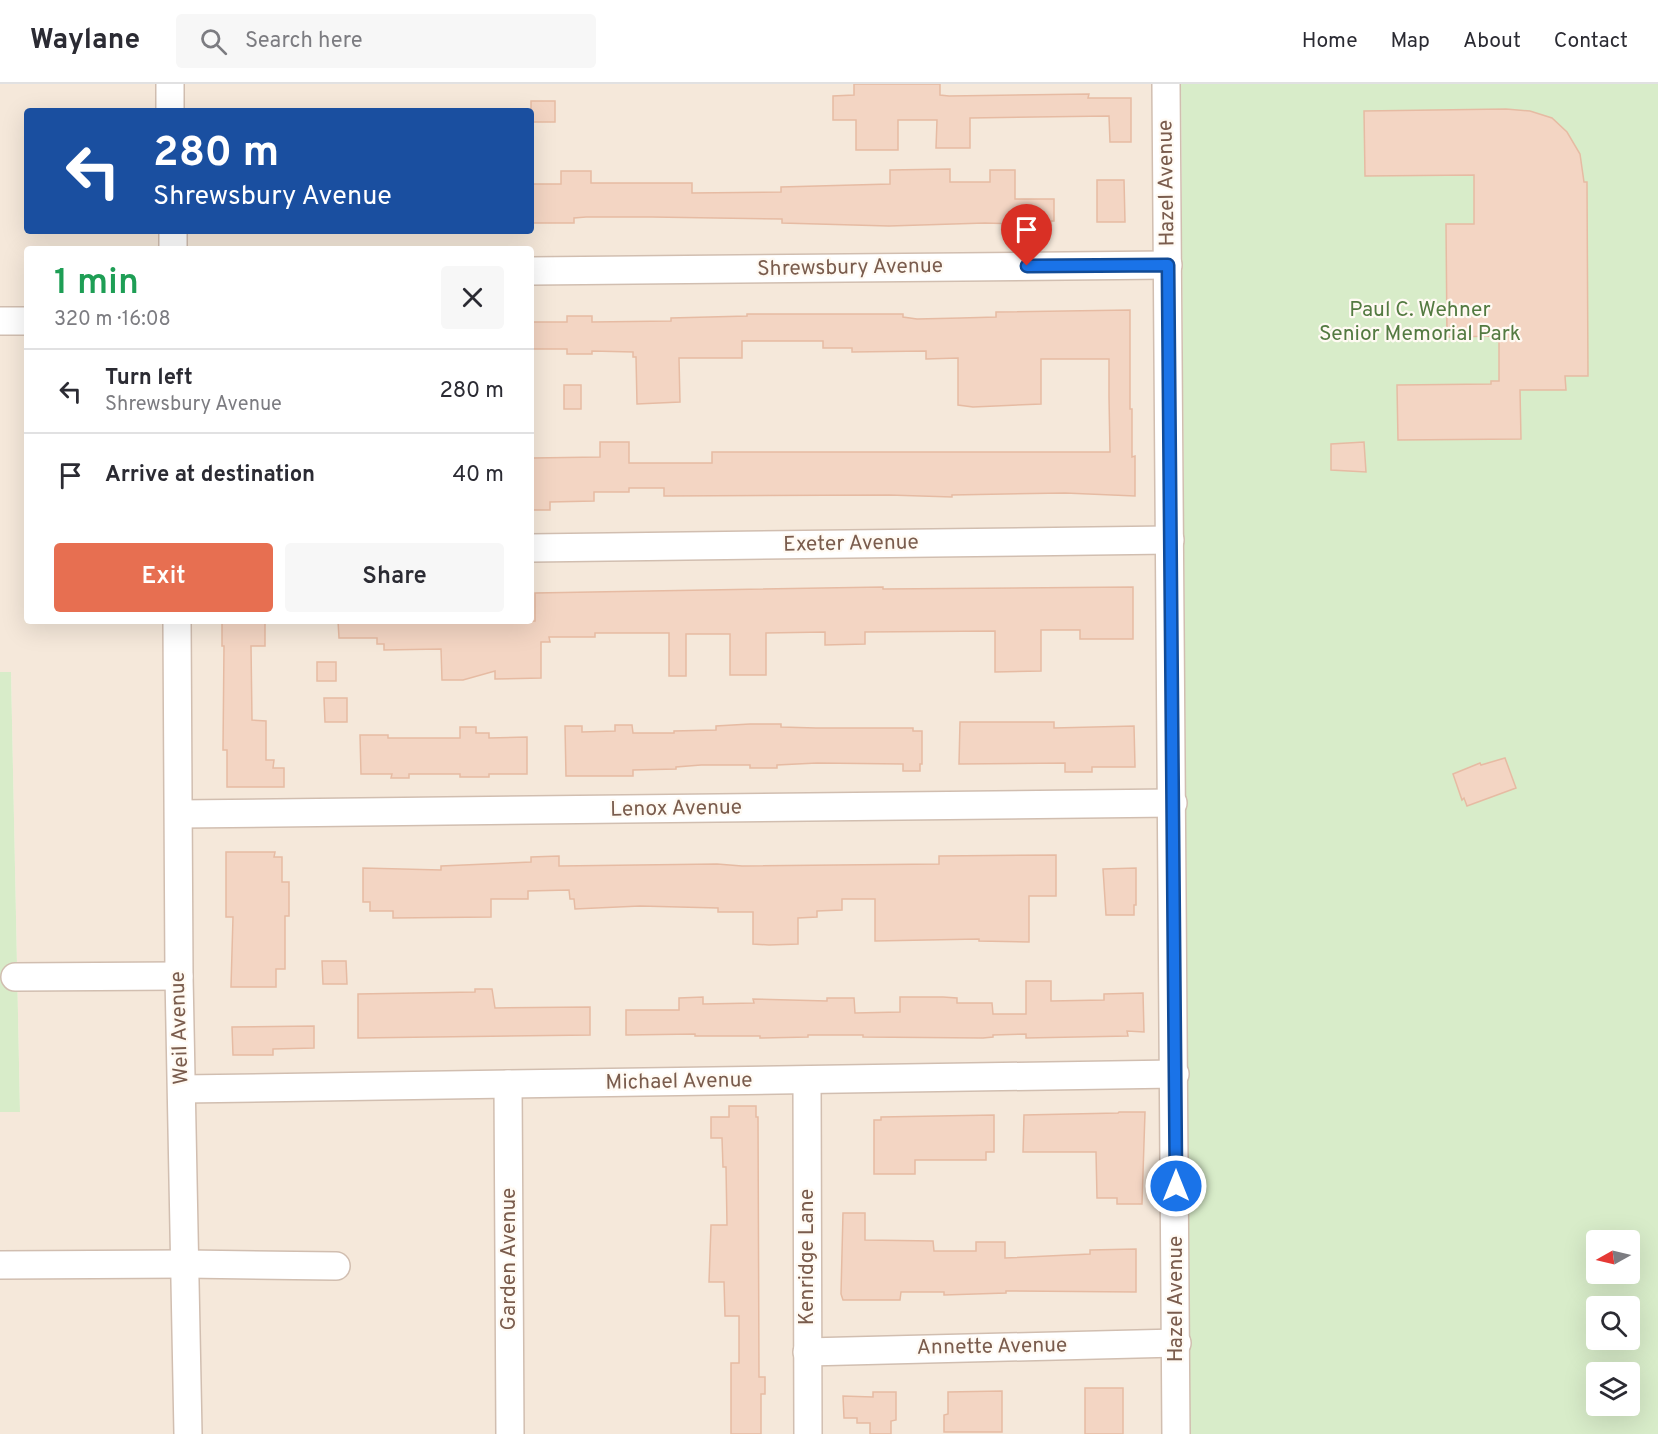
<!DOCTYPE html>
<html lang="en">
<head>
<meta charset="utf-8">
<style>
	:root { --surface:#fff; --page:#f7f7f7; --text:#2b2b33; --muted:#7c7c81; --line:#e1e1e2; --accent:#e76f51 }
	body { margin:0; font-family:Overpass,sans-serif; background:var(--page); color:var(--text); height:100vh; display:flex; flex-direction:column; font-size:22px; white-space:nowrap }
	* { box-sizing:border-box; margin:0 }
	p { font-size:20px; color:var(--muted) }
	.icon { flex:none; width:33px; height:33px; fill:none; stroke:currentColor; stroke-width:2; stroke-linecap:round; stroke-linejoin:round }
	.map { position:relative; flex:1; overflow:hidden }
	.details { position:absolute; left:24px; top:162px; width:510px; height:378px; display:flex; flex-direction:column; background:var(--surface); border-radius:6px; box-shadow:0 6px 24px #0002 }
	.details>* { flex:none }
	.top-card { position:absolute; left:24px; top:24px; width:510px; height:126px; border-radius:6px; box-shadow:0 6px 24px #0002; background:#1a4fa0; color:#fff; overflow:hidden }
	.needle { width:39px; rotate:262deg }
	.buttons { position:absolute; left:1586px; top:1146px; display:grid; gap:12px }
	.buttons a { display:grid; place-items:center; width:54px; height:54px; border-radius:6px; background:var(--surface); box-shadow:0 6px 24px #0002; font-size:30px }
	.pin { position:absolute; display:grid; place-items:center; width:51px; height:51px; color:#fff; margin:-62px -26px; border-radius:50% 50% 50% 0; rotate:-45deg; box-shadow:0 0 6px #0007 }
	.pin .icon { rotate:45deg }
	.me { position:absolute; width:66px; margin:-33px; rotate:0deg; stroke-linejoin:round; filter:drop-shadow(0 0 4px #0008) }
	.turn { display:flex; align-items:center; gap:21px; height:126px; padding:0 30px; font-size:27px }
	.turn .icon { width:78px; height:78px; stroke-width:2.5 }
	.turn b { display:block; font-size:42px; line-height:51px }
	.round { display:grid; place-items:center; flex:none; width:63px; height:63px; border-radius:6px; background:var(--page) }
	.summary { display:flex; align-items:center; justify-content:space-between; height:102px; padding:0 30px }
	h1 { font-size:36px; font-weight:600; line-height:45px; color:#1e9e55 }
	.button { display:flex; gap:12px; margin-top:auto; padding:12px 30px }
	.button a { flex:1; height:69px; border-radius:6px; background:var(--accent); color:#fff; font-size:24px; font-weight:600; line-height:69px; text-align:center }
	.button a+a { background:var(--page); color:var(--text) }
	ul { padding:0; list-style:none }
	li { display:flex; align-items:center; gap:18px; height:84px; padding:0 30px; border-top:2px solid var(--line) }
	li div { flex:1 }
	li b { display:block; font-size:22px }
	li em { font-style:normal }
	header { display:flex; align-items:center; gap:36px; box-sizing:border-box; height:84px; padding:0 30px; background:var(--surface); border-bottom:2px solid var(--line) }
	header strong { font-size:28px }
	nav { display:flex; gap:33px; margin-inline-start:auto; font-size:21px }
	.search { width:420px; height:54px; background:var(--page); display:flex; align-items:center; gap:15px; box-sizing:border-box; padding:0 21px; border-radius:6px; color:var(--muted); font-size:22px }
	.map>svg:first-child { display:block }
</style>
</head>
<body>
<header>
<strong>Waylane</strong>
<div class="search"><svg class="icon" aria-label="search" viewBox="0 0 24 24"><circle cx="10" cy="10" r="6"/><path d="M15 15l6 6"/></svg>Search here</div>
<nav><a>Home</a><a>Map</a><a>About</a><a>Contact</a></nav>
</header>
<div class="map">
<svg width="1658" height="1350" viewBox="0 0 1658 1350">
	<rect width="100%" height="100%" fill="#fdf6ec"/>
	<g fill="#f5e8da" fill-rule="evenodd">
		<path d="M0 0H1153L1164 1350H199L189 537H531V165H27V223L0 224ZM27 27H531V147H27Z"/>
		<polygon points="0,250 27,250 27,537 163,537 175,1350 0,1350 0,1028 20,1027 11,588 0,588"/>
	</g>
	<g fill="#d8ecc9" fill-rule="evenodd">
		<path d="M1181 0H1658V1350H1190ZM1596 1156H1629V1190H1596ZM1596 1222H1629V1256H1596ZM1596 1288H1629V1322H1596Z"/>
		<polygon points="0,588 11,588 20,1028 0,1028"/>
	</g>
	<g fill="#f3d5c3" stroke="#e6bba3" stroke-width="1.5">
		<polygon points="854,0 940,0 940,11 949,12 1089,10 1088,14 1131,14 1131,58 1110,58 1109,32 970,34 970,64 936,64 937,36 898,36 898,66 856,66 856,36 833,36 833,12 854,11"/>
		<rect x="531" y="17" width="24" height="21"/>
		<polygon points="1506,25 1530,27 1552,34 1567,48 1580,70 1584,98 1587,98 1588,292 1565,292 1566,306 1520,306 1521,355 1398,356 1397,301 1491,300 1491,297 1499,297 1499,252 1447,253 1446,140 1474,140 1474,91 1365,92 1364,27"/>
		<polygon points="950,85 950,98 990,98 990,86 1015,86 1015,115 1054,115 1054,137 1051,137 1051,141 985,139 889,142 782,139 782,135 652,133 586,133 574,134 574,139 531,139 531,100 561,100 561,87 591,87 591,99 692,99 692,109 781,108 781,103 890,100 890,86"/>
		<polygon points="1097,96 1124,96 1125,138 1097,138"/>
		<polygon points="1130,226 1130,325 1132,325 1132,373 1135,372 1135,412 1065,409 952,411 952,413 889,411 664,412 664,404 629,404 629,408 594,408 594,417 550,418 550,426 533,426 533,374 600,373 600,358 629,358 629,379 712,379 712,368 1110,368 1109,313 1109,275 1041,275 1041,320 973,323 958,321 958,274 926,275 926,267 852,268 852,264 823,264 823,257 742,257 742,274 679,274 680,318 637,320 636,273 633,273 633,268 592,267 592,270 567,270 567,265 531,265 531,238 567,238 567,232 592,232 592,238 671,237 671,234 747,232 747,230 903,230 903,233 917,235 961,234 996,233 996,228"/>
		<rect x="564" y="301" width="17" height="24"/>
		<polygon points="1364,358 1366,388 1331,386 1331,360"/>
		<polygon points="883,503 883,505 1133,503 1133,555 1080,555 1080,546 1041,546 1041,587 995,588 995,547 865,548 865,560 825,561 825,548 766,549 766,591 730,591 730,550 686,550 686,592 669,592 669,549 595,549 595,553 549,553 550,558 541,558 541,594 495,595 495,587 463,596 442,596 441,565 384,566 384,560 377,560 377,554 339,554 338,537 535,537 535,509"/>
		<polygon points="222,537 265,537 265,562 251,562 252,636 266,637 266,676 274,676 273,684 284,684 284,703 227,703 227,666 223,666 224,562 222,562"/>
		<rect x="317" y="578" width="19" height="19"/>
		<polygon points="324,614 347,614 347,638 325,638"/>
		<polygon points="960,638 1054,638 1054,644 1134,642 1135,683 1092,683 1092,688 1065,688 1065,679 959,680"/>
		<polygon points="750,640 781,640 781,643 816,644 913,644 913,647 922,647 922,680 920,680 920,687 903,687 903,680 817,679 777,681 777,684 750,684 750,681 701,681 676,683 676,685 633,686 633,692 566,692 565,642 582,642 582,648 615,647 615,641 632,641 633,649 674,649 674,647 716,646 716,642"/>
		<polygon points="460,643 476,643 476,649 489,649 489,654 527,653 527,690 489,690 489,693 460,693 460,690 409,690 409,694 391,694 392,690 361,690 360,651 388,651 388,654 460,654"/>
		<polygon points="1505,674 1516,704 1467,722 1464,714 1462,716 1453,690 1480,679 1481,681"/>
		<polygon points="226,768 275,768 274,773 282,773 282,798 289,798 289,832 285,832 285,885 276,885 276,903 231,903 233,833 226,833"/>
		<polygon points="1056,771 1056,812 1029,812 1029,858 979,857 979,855 875,857 875,815 842,815 842,826 817,827 817,833 798,834 798,860 769,861 753,860 753,828 718,828 718,824 640,822 575,825 574,815 570,815 569,806 528,807 528,815 491,815 491,833 393,834 393,827 370,827 370,818 363,818 363,784 441,786 441,782 531,778 531,773 559,772 559,782 717,780 742,782 939,780 939,772"/>
		<polygon points="1136,784 1136,821 1134,821 1134,831 1106,831 1103,785"/>
		<polygon points="322,877 346,877 347,900 323,900"/>
		<polygon points="1026,897 1051,897 1051,917 1104,916 1104,910 1143,909 1144,948 1127,947 1128,952 1026,954 1026,950 993,951 993,953 983,954 863,953 863,951 808,951 808,953 760,954 760,952 695,952 695,950 626,951 626,926 679,926 679,914 703,913 703,920 754,919 753,915 827,917 827,914 854,914 855,929 900,928 900,913 943,913 957,914 957,919 992,919 993,930 1026,930"/>
		<polygon points="475,905 492,905 495,924 590,923 590,951 358,954 358,910 475,908"/>
		<polygon points="314,942 314,964 273,965 273,971 233,971 232,943"/>
		<polygon points="729,1022 756,1022 756,1033 758,1033 759,1293 765,1293 765,1310 761,1310 761,1350 731,1350 731,1279 739,1279 739,1232 725,1232 724,1198 709,1198 711,1141 727,1141 726,1083 723,1083 722,1054 711,1054 711,1033 729,1033"/>
		<polygon points="1119,1028 1145,1028 1142,1120 1117,1120 1117,1114 1097,1114 1096,1068 1023,1068 1024,1031 1118,1029"/>
		<polygon points="994,1031 994,1068 986,1068 986,1076 915,1076 915,1090 874,1090 874,1036 881,1036 881,1033"/>
		<polygon points="843,1129 865,1129 865,1156 933,1157 934,1167 976,1167 976,1158 1005,1158 1005,1174 1090,1170 1090,1166 1136,1165 1136,1208 1006,1207 1006,1209 944,1211 944,1208 901,1208 900,1216 843,1216 841,1210"/>
		<rect x="1085" y="1304" width="38" height="46"/>
		<polygon points="1002,1307 1002,1348 944,1348 944,1331 948,1330 948,1308"/>
		<polygon points="873,1308 896,1308 896,1336 891,1337 891,1350 870,1350 870,1339 857,1339 857,1334 844,1334 843,1312 873,1313"/>
	</g>
	<g fill="none" stroke-linecap="round" stroke-linejoin="round">
		<defs>
			<g id="minor">
				<polyline points="170,0 170,27"/>
				<polyline points="1166,0 1176,1350"/>
				<polyline points="173,147 173,165"/>
				<polyline points="531,187 1168,181"/>
				<polyline points="0,237 27,237"/>
				<polyline points="531,464 1170,456"/>
				<polyline points="177,537 179,892 188,1350"/>
				<polyline points="179,730 1173,719"/>
				<polyline points="15,893 179,892"/>
				<polyline points="807,996 808,1350"/>
				<polyline points="508,1000 510,1350"/>
				<polyline points="182,1005 1175,990"/>
				<polyline points="0,1181 186,1180 336,1182"/>
				<polyline points="807,1268 1177,1259"/>
			</g>
		</defs>
		<use href="#minor" stroke="#d1beb0" stroke-width="30"/>
		<use href="#minor" stroke="#fff" stroke-width="27"/>
	</g>
	<g fill="none" stroke-linecap="round" stroke-linejoin="round">
		<defs>
			<polyline id="route" points="1027,182 1168,181 1176,1102"/>
		</defs>
		<use href="#route" stroke="#114b97" stroke-width="15"/>
		<use href="#route" stroke="#1a73e8" stroke-width="10"/>
	</g>
	<g text-anchor="middle" dominant-baseline="central" stroke-width="4.5" stroke-linejoin="round" paint-order="stroke">
		<g font-size="21" fill="#7a5c4d" stroke="#fffaf3">
			<text transform="translate(1167 99) rotate(-91)">Hazel Avenue</text>
			<text transform="translate(850 184) rotate(-1)">Shrewsbury Avenue</text>
			<text transform="translate(851 460) rotate(-1)">Exeter Avenue</text>
			<text transform="translate(676 725) rotate(-1)">Lenox Avenue</text>
			<text transform="translate(180 944) rotate(-92)">Weil Avenue</text>
			<text transform="translate(679 998) rotate(-1)">Michael Avenue</text>
			<text transform="translate(807 1173) rotate(-90)">Kenridge Lane</text>
			<text transform="translate(509 1175) rotate(-90)">Garden Avenue</text>
			<text transform="translate(1176 1215) rotate(-90)">Hazel Avenue</text>
			<text transform="translate(992 1263) rotate(-1)">Annette Avenue</text>
		</g>
		<g font-size="21" fill="#537a41" stroke="#fffaf3">
			<text x="1420" y="226">Paul C. Wehner<tspan x="1420" dy="24">Senior Memorial Park</tspan></text>
		</g>
	</g>
</svg>
<div class="buttons">
<a><svg class="needle" viewBox="-14 -14 28 28"><path d="M0-13l5 13h-10z" fill="#e53935"/><path d="M0 13l5-13h-10z" fill="#7c7c81"/></svg></a>
<a><svg class="icon" aria-label="search" viewBox="0 0 24 24"><circle cx="10" cy="10" r="6"/><path d="M15 15l6 6"/></svg></a>
<a><svg class="icon" aria-label="layers" viewBox="0 0 24 24"><path d="M12 4l9 5-9 5-9-5zM3 14l9 5 9-5"/></svg></a>
</div>
<div class="pin" style="left:1027px;top:182px;background:#d93025"><svg class="icon" aria-label="arrive" viewBox="0 0 24 24"><path d="M6 21V4h12l-3 4 3 4H6"/></svg></div>
<svg class="me" style="left:1176px;top:1102px" viewBox="-20 -20 40 40"><circle r="17" fill="#1a73e8" stroke="#fff" stroke-width="3"/><path d="M0-11L8 9 0 5-8 9z" fill="#fff"/></svg>
<div class="top-card">
<div class="turn"><svg class="icon" aria-label="left" viewBox="0 0 24 24"><path d="M17 20v-9H6M10 6l-5 5 5 5"/></svg><div><b>280 m</b>Shrewsbury Avenue</div></div>
</div>
<section class="details">
<div class="summary"><div><h1>1 min</h1><p>320 m · 16:08</p></div><a class="round"><svg class="icon" aria-label="close" viewBox="0 0 24 24"><path d="M6 6l12 12M18 6L6 18"/></svg></a></div>
<ul>
<li><svg class="icon" aria-label="left" viewBox="0 0 24 24"><path d="M17 20v-9H6M10 6l-5 5 5 5"/></svg><div><b>Turn left</b><p>Shrewsbury Avenue</p></div><em>280 m</em></li>
<li><svg class="icon" aria-label="arrive" viewBox="0 0 24 24"><path d="M6 21V4h12l-3 4 3 4H6"/></svg><div><b>Arrive at destination</b></div><em>40 m</em></li>
</ul>
<div class="button"><a>Exit</a><a>Share</a></div>
</section>
</div>
</body>
</html>
